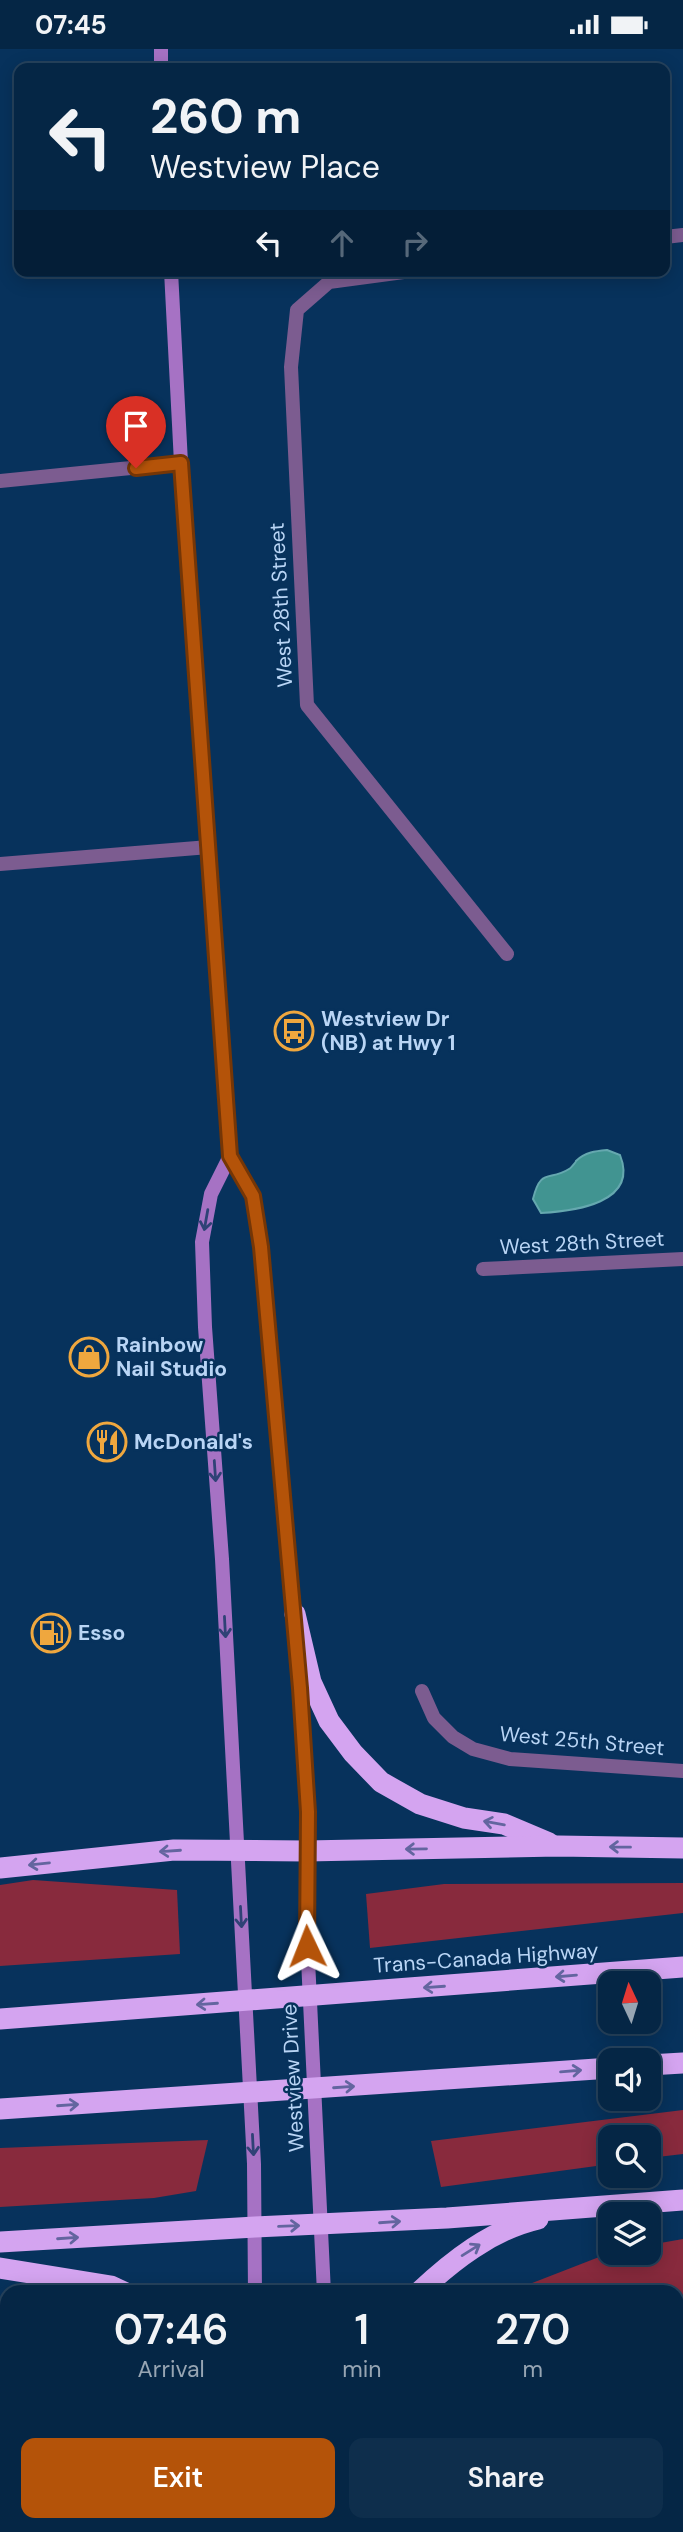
<!DOCTYPE html>
<html lang="en">
<head>
<meta charset="utf-8">
<style>
	:root { --surface:#052645; --page:#0e2e4c; --text:#f1f3f6; --muted:#97a5b3; --line:#26435e; --accent:#b45309 }
	body { margin:0; font-family:"DM Sans",sans-serif; background:var(--page); color:var(--text); height:100vh; display:flex; flex-direction:column; font-size:26px; white-space:nowrap }
	* { box-sizing:border-box; margin:0 }
	p { font-size:23px; color:var(--muted) }
	.icon { flex:none; width:38px; height:38px; fill:none; stroke:currentColor; stroke-width:2; stroke-linecap:round; stroke-linejoin:round }
	.map { position:relative; flex:1; overflow:hidden }
	.panel { position:absolute; left:0px; top:2236px; width:684px; height:247px; display:flex; flex-direction:column; background:var(--surface); border-radius:21px 21px 0 0; box-shadow:0 4px 18px #0003,0 0 0 2px var(--line) }
	.panel>* { flex:none }
	.hud { position:absolute; left:14px; top:14px; width:656px; height:214px; border-radius:14px; box-shadow:0 4px 18px #0003,0 0 0 2px var(--line); background:#052645; color:var(--text); overflow:hidden }
	.needle { width:46px; rotate:356deg }
	.tools { position:absolute; left:598px; top:1922px; display:grid; gap:14px }
	.tools a { display:grid; place-items:center; width:63px; height:63px; border-radius:14px; background:var(--surface); box-shadow:0 4px 18px #0003,0 0 0 2px var(--line); font-size:35px }
	.pin { position:absolute; display:grid; place-items:center; width:60px; height:60px; color:#fff; margin:-72px -30px; border-radius:50% 50% 50% 0; rotate:-45deg; box-shadow:0 0 7px #0007 }
	.pin .icon { rotate:45deg }
	.me { position:absolute; width:77px; margin:-38px; rotate:358deg; stroke-linejoin:round; filter:drop-shadow(0 0 5px #0008) }
	.turn { display:flex; align-items:center; gap:24px; height:147px; padding:0 21px; font-size:32px }
	.turn .icon { width:91px; height:91px; stroke-width:2.5 }
	.turn b { display:block; font-size:49px; line-height:60px }
	.lanes { display:flex; align-items:center; height:66px; padding:0 21px; background:#0003; justify-content:center; gap:35px; direction:ltr }
	.lanes .off { opacity:.35 }
	.eta { display:flex; justify-content:space-evenly; align-items:center; height:119px; text-align:center }
	.eta b { font-size:42px; font-weight:600; line-height:49px }
	.primary-button { display:flex; gap:14px; margin-top:auto; padding:14px 21px }
	.primary-button a { flex:1; height:80px; border-radius:14px; background:var(--accent); color:#fff; font-size:28px; font-weight:600; line-height:80px; text-align:center }
	.primary-button a+a { background:var(--page); color:var(--text) }
	.status { display:flex; justify-content:space-between; align-items:center; height:49px; padding:0 35px; background:var(--surface); direction:ltr }
	.status svg { height:19px; fill:currentColor }
	.map>svg:first-child { display:block }
</style>
</head>
<body>
<div class="status"><b>07:45</b><svg viewBox="0 0 49 12"><path d="M0 12V9h3v3zM5 12V6h3v6zM10 12V3h3v9zM15 12V0h3v12zM26 1h20v11H26zM47 4h2v5h-2z"/></svg></div>
<div class="map">
<svg width="683" height="2483" viewBox="0 0 683 2483">
	<rect width="100%" height="100%" fill="#07325c"/>
	<g fill="#882a3d">
		<polygon points="33,1831 177,1841 180,1905 0,1917 0,1836"/>
		<polygon points="683,1834 683,1864 370,1899 366,1845 444,1835"/>
		<polygon points="683,2061 683,2105 649,2109 649,2088 611,2088 611,2115 441,2138 431,2092"/>
		<polygon points="208,2091 196,2142 154,2149 0,2158 0,2099"/>
		<polygon points="683,2190 683,2334 677,2334 677,2244 509,2243 612,2203 649,2203 649,2196"/>
		<polygon points="403,2476 573,2476 575,2483 403,2483"/>
	</g>
	<path fill="#419491" stroke="#65a8af" stroke-width="2" d="M607 1101 620 1106C639 1154 575 1162 541 1164L533 1150C541 1118 549 1133 569 1120 570 1120 576 1113 576 1112 585 1103 596 1102 607 1101Z"/>
	<g fill="none" stroke-linecap="round" stroke-linejoin="round">
		<g stroke="#7c5c90" stroke-width="14">
			<polyline points="665,188 683,186"/>
			<polyline points="411,222 329,233 297,261 291,318 307,656 507,905"/>
			<polyline points="483,1220 683,1210"/>
			<polyline points="593,2476 593,2483"/>
		</g>
		<g stroke="#7c5c90" stroke-width="14">
			<polyline points="0,432 181,414"/>
			<polyline points="0,815 209,798"/>
			<polyline points="422,1642 434,1669 453,1688 473,1700 510,1710 683,1722"/>
			<polyline points="677,2365 683,2365"/>
			<polyline points="0,2384 7,2385"/>
			<polyline points="190,2476 191,2483"/>
		</g>
		<g stroke="#a672c4" stroke-width="14">
			<polyline points="161,0 161,19"/>
			<polyline points="171,222 181,414 230,1107 253,1147 261,1198 282,1450 296,1572"/>
			<polyline points="230,1107 211,1145 202,1193 205,1278 222,1510 254,2115 255,2244"/>
			<polyline points="298,1613 308,1763 306,1869 324,2244"/>
			<polyline points="269,2476 269,2483"/>
			<polyline points="345,2476 345,2483"/>
		</g>
		<g stroke="#d4a4f0" stroke-width="21">
			<polyline points="295,1565 311,1633 329,1672 353,1704 381,1733 420,1755 464,1769 504,1775 549,1794"/>
			<polyline points="0,1819 174,1801 306,1802 558,1797 683,1799"/>
			<polyline points="0,1970 683,1918"/>
			<polyline points="649,2016 683,2014"/>
			<polyline points="0,2060 611,2019"/>
			<polyline points="0,2193 255,2178 447,2169 683,2151"/>
			<polyline points="0,2219 111,2237 126,2244"/>
			<path d="M418 2244C452 2212 491 2181 538 2170"/>
		</g>
	</g>
	<defs><path id="oneway-shaft" d="M-6 0H5M1.5-3L5.5 0L1.5 3" fill="none" stroke-width="1.6" stroke-linecap="round" stroke-linejoin="round" transform="scale(1.75)"/></defs>
	<g stroke="#2f4276">
		<use href="#oneway-shaft" transform="translate(206 1171) rotate(100)"/>
		<use href="#oneway-shaft" transform="translate(215 1422) rotate(86)"/>
		<use href="#oneway-shaft" transform="translate(225 1578) rotate(87)"/>
		<use href="#oneway-shaft" transform="translate(241 1868) rotate(87)"/>
		<use href="#oneway-shaft" transform="translate(253 2096) rotate(87)"/>
	</g>
	<g stroke="#63659f">
		<use href="#oneway-shaft" transform="translate(494 1774) rotate(-170)"/>
		<use href="#oneway-shaft" transform="translate(620 1798) rotate(-179)"/>
		<use href="#oneway-shaft" transform="translate(416 1800) rotate(179)"/>
		<use href="#oneway-shaft" transform="translate(170 1802) rotate(176)"/>
		<use href="#oneway-shaft" transform="translate(39 1815) rotate(174)"/>
		<use href="#oneway-shaft" transform="translate(566 1927) rotate(175)"/>
		<use href="#oneway-shaft" transform="translate(434 1938) rotate(176)"/>
		<use href="#oneway-shaft" transform="translate(207 1955) rotate(176)"/>
		<use href="#oneway-shaft" transform="translate(571 2022) rotate(-5)"/>
		<use href="#oneway-shaft" transform="translate(344 2038) rotate(-4)"/>
		<use href="#oneway-shaft" transform="translate(68 2056) rotate(-4)"/>
		<use href="#oneway-shaft" transform="translate(390 2173) rotate(-4)"/>
		<use href="#oneway-shaft" transform="translate(289 2177) rotate(-2)"/>
		<use href="#oneway-shaft" transform="translate(68 2189) rotate(-4)"/>
		<use href="#oneway-shaft" transform="translate(471 2201) rotate(-32)"/>
	</g>
	<g fill="none" stroke-linecap="round" stroke-linejoin="round">
		<defs>
			<polyline id="route" points="136,419 181,414 230,1107 253,1147 261,1198 300,1639 308,1763 307,1897"/>
		</defs>
		<use href="#route" stroke="#753606" stroke-width="18"/>
		<use href="#route" stroke="#b45309" stroke-width="12"/>
	</g>
	<defs>
		<symbol id="bus-ring" viewBox="-11 -11 22 22"><circle r="9.5" fill="#07325c" stroke="#efa73e" stroke-width="1.5"/><path d="M-5-6H5V4H4V6H2V4H-2V6H-4V4H-5ZM-3.5-4V0h7V-4ZM-3.5 1.2v1.5H-2V1.2ZM2 1.2v1.5H3.5V1.2Z" fill="#efa73e"/></symbol>
		<symbol id="shop-ring" viewBox="-11 -11 22 22"><circle r="9.5" fill="#07325c" stroke="#efa73e" stroke-width="1.5"/><path d="M-5-2.5h2.3a2.7 3.5 0 0 1 5.4 0H5L5.5 6h-11ZM-1.5-2.5h3a1.5 2.3 0 0 0-3 0Z" fill="#efa73e"/></symbol>
		<symbol id="restaurant-ring" viewBox="-11 -11 22 22"><circle r="9.5" fill="#07325c" stroke="#efa73e" stroke-width="1.5"/><path d="M-5-6h1v4h1v-4h1v4h1v-4h1v5L-1.5 .5V6h-2V.5L-5-1ZM5-6V6H3V1.5H1.5Q1.5-4 5-6Z" fill="#efa73e"/></symbol>
		<symbol id="fuel-ring" viewBox="-11 -11 22 22"><circle r="9.5" fill="#07325c" stroke="#efa73e" stroke-width="1.5"/><path d="M-5.5-6h7V0h2V4h1.3V-2.5L3-4.5l.8-.8L6-3V5H2.5V1h-1V6h-7ZM-4.2-4.7v3.2H.2V-4.7Z" fill="#efa73e"/></symbol>
	</defs>
	<g fill-rule="evenodd">
		<use href="#bus-ring" x="272" y="960" width="44" height="44"/>
		<use href="#shop-ring" x="67" y="1286" width="44" height="44"/>
		<use href="#restaurant-ring" x="85" y="1371" width="44" height="44"/>
		<use href="#fuel-ring" x="29" y="1562" width="44" height="44"/>
	</g>
	<g text-anchor="middle" dominant-baseline="central" stroke-width="5" stroke-linejoin="round" paint-order="stroke">
		<g font-size="21" fill="#b9d5f5" stroke="#07325c">
			<text transform="translate(281 556) rotate(-93)">West 28th Street</text>
			<text transform="translate(582 1194) rotate(-3)">West 28th Street</text>
			<text transform="translate(582 1692) rotate(5)">West 25th Street</text>
			<text transform="translate(486 1909) rotate(-4)">Trans-Canada Highway</text>
			<text transform="translate(293 2029) rotate(-93)">Westview Drive</text>
		</g>
		<g font-size="21" font-weight="bold" fill="#b9d5f5" stroke="#07325c" text-anchor="start">
			<text x="321" y="970">Westview Dr<tspan x="321" dy="24">(NB) at Hwy 1</tspan></text>
			<text x="116" y="1296">Rainbow<tspan x="116" dy="24">Nail Studio</tspan></text>
			<text x="134" y="1393">McDonald's</text>
			<text x="78" y="1584">Esso</text>
		</g>
	</g>
</svg>
<div class="tools">
<a><svg class="needle" viewBox="-14 -14 28 28"><path d="M0-13l5 13h-10z" fill="#e53935"/><path d="M0 13l5-13h-10z" fill="#97a5b3"/></svg></a>
<a><svg class="icon" aria-label="sound" viewBox="0 0 24 24"><path d="M4 9h4l5-4v14l-5-4H4zM17 9q2 3 0 6"/></svg></a>
<a><svg class="icon" aria-label="search" viewBox="0 0 24 24"><circle cx="10" cy="10" r="6"/><path d="M15 15l6 6"/></svg></a>
<a><svg class="icon" aria-label="layers" viewBox="0 0 24 24"><path d="M12 4l9 5-9 5-9-5zM3 14l9 5 9-5"/></svg></a>
</div>
<div class="pin" style="left:136px;top:419px;background:#d93025"><svg class="icon" aria-label="arrive" viewBox="0 0 24 24"><path d="M6 21V4h12l-3 4 3 4H6"/></svg></div>
<svg class="me" style="left:307px;top:1897px" viewBox="-20 -20 40 40"><path d="M0-17L14 15 0 8-14 15z" fill="#b45309" stroke="#fff" stroke-width="4"/></svg>
<div class="hud">
<div class="turn"><svg class="icon" aria-label="left" viewBox="0 0 24 24"><path d="M17 20v-9H6M10 6l-5 5 5 5"/></svg><div><b>260 m</b>Westview Place</div></div>
<div class="lanes"><svg class="icon" aria-label="left" viewBox="0 0 24 24"><path d="M17 20v-9H6M10 6l-5 5 5 5"/></svg><svg class="icon off" aria-label="ahead" viewBox="0 0 24 24"><path d="M12 20V5M6 11l6-6 6 6"/></svg><svg class="icon off" aria-label="right" viewBox="0 0 24 24"><path d="M7 20v-9h11M14 6l5 5-5 5"/></svg></div>
</div>
<section class="panel">
<div class="eta">
<div><b>07:46</b><p>Arrival</p></div>
<div><b>1</b><p>min</p></div>
<div><b>270</b><p>m</p></div>
</div>
<div class="primary-button"><a>Exit</a><a>Share</a></div>
</section>
</div>
</body>
</html>
